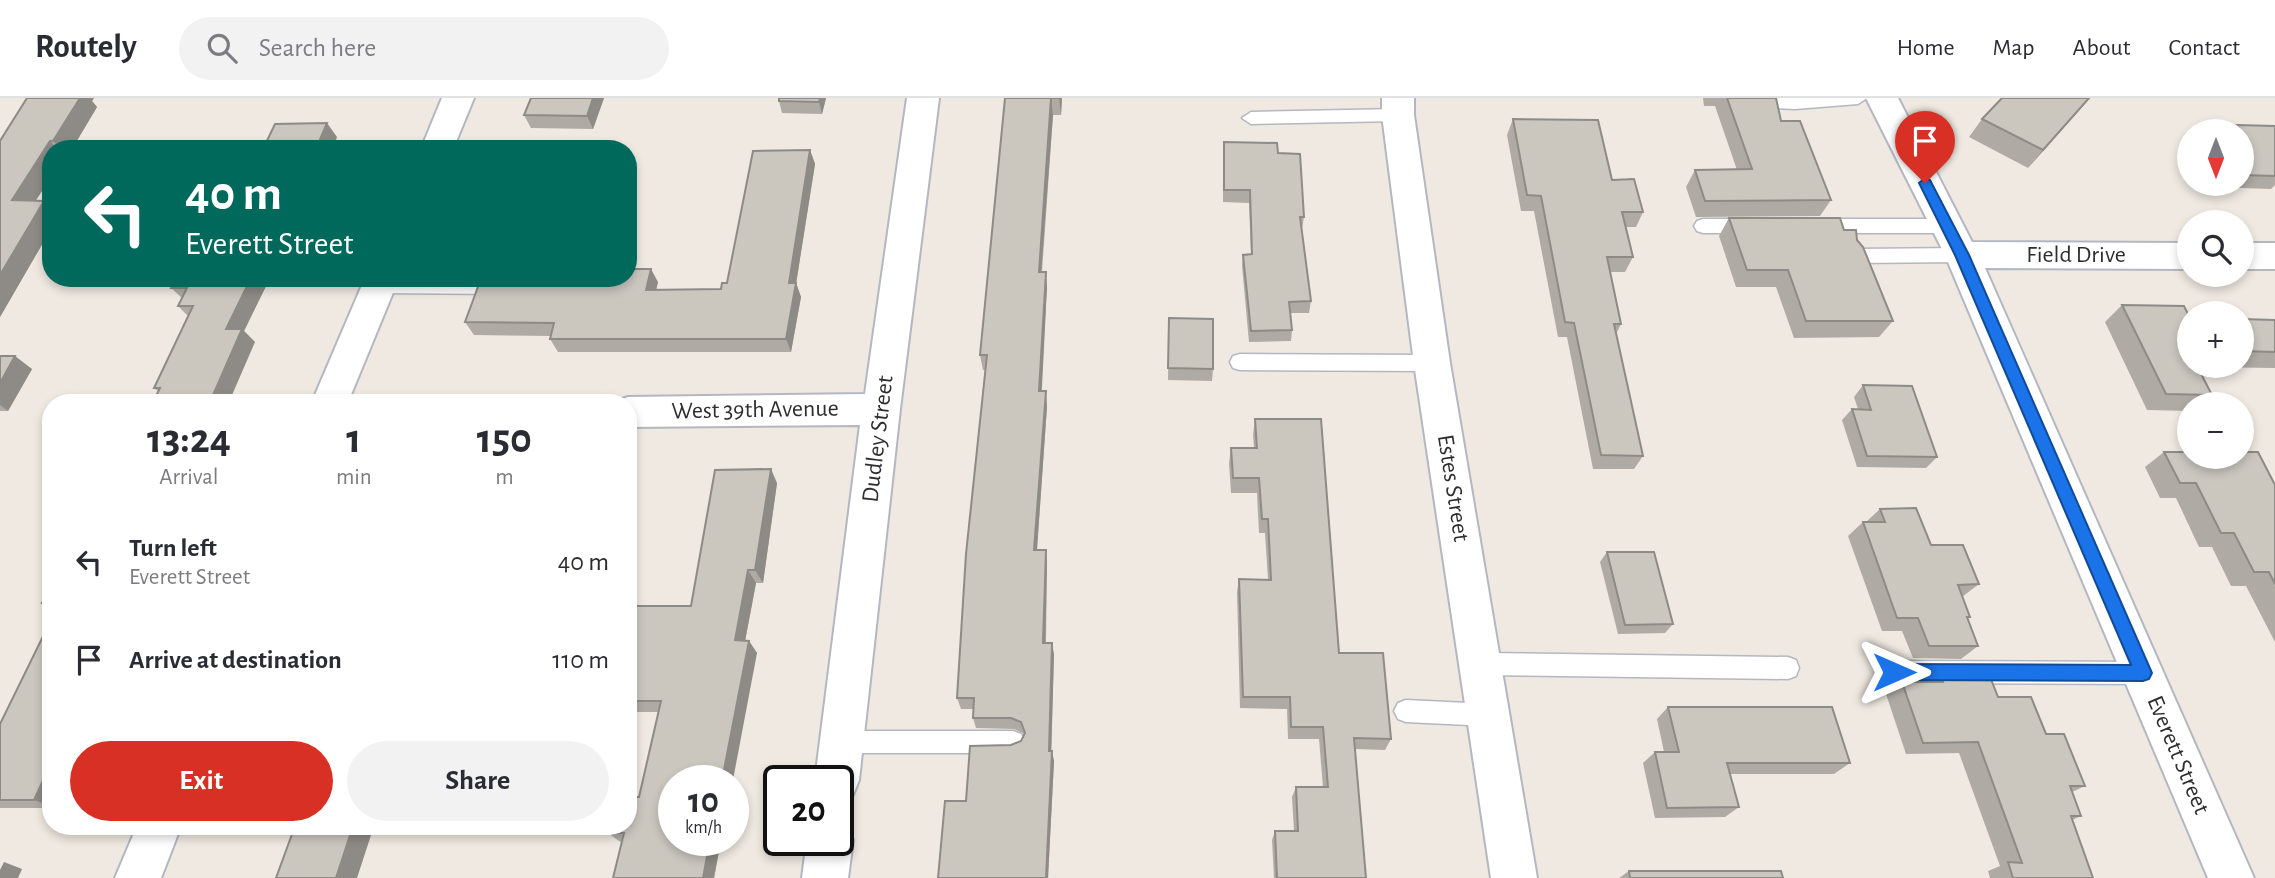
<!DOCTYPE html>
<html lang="en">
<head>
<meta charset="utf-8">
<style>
	:root { --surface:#fff; --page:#f2f2f3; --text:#2b2b33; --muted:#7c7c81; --line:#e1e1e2; --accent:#d93025 }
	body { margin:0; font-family:"Alegreya Sans",sans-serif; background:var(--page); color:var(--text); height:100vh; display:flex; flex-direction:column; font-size:26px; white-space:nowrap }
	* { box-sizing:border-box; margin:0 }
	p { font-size:23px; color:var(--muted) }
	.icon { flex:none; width:38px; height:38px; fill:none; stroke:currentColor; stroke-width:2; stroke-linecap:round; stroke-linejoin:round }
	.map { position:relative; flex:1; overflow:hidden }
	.details { position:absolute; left:42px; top:296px; width:595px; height:441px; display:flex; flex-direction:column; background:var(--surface); border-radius:28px; box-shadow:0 4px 10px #0003 }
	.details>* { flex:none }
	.hud { position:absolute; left:42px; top:42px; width:595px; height:147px; border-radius:28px; box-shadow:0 4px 10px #0003; background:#00695c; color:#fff; overflow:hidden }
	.needle { width:46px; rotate:180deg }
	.buttons { position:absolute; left:2177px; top:21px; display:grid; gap:14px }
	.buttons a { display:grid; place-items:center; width:77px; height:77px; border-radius:50%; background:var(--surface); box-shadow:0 4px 10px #0003; font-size:35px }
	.speed { position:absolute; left:658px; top:667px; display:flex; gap:14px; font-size:35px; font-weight:700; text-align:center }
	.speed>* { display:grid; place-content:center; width:91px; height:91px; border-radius:50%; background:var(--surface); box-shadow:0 4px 10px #0003; line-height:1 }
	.speed small { font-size:18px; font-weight:400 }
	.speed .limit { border:4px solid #111; border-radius:10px; background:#fff; color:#111 }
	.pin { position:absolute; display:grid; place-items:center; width:60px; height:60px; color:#fff; margin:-72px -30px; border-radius:50% 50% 50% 0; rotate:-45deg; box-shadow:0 0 7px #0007 }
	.pin .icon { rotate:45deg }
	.me { position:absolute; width:77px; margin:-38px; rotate:90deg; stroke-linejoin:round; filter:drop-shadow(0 0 5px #0008) }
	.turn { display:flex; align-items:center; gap:24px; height:147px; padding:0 28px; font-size:32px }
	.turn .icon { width:91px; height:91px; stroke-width:2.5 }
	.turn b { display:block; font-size:49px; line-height:60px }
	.eta { display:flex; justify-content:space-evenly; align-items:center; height:119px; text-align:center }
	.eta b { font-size:42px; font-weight:600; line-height:49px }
	.cta { display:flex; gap:14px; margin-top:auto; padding:14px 28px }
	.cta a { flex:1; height:80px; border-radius:42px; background:var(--accent); color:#fff; font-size:28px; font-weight:600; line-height:80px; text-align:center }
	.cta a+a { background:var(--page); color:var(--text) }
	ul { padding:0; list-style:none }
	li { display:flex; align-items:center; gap:21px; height:98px; padding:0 28px }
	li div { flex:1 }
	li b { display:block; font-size:26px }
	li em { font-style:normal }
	header { display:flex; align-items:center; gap:42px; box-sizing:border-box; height:98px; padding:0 35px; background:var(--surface); border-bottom:2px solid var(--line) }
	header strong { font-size:33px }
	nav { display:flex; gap:38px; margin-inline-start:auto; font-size:24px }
	.search { width:490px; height:63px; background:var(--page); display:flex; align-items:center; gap:18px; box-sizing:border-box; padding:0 24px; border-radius:38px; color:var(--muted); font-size:26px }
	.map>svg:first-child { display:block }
</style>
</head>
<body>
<header>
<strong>Routely</strong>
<div class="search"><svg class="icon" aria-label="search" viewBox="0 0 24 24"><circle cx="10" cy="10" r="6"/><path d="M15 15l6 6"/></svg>Search here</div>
<nav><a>Home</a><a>Map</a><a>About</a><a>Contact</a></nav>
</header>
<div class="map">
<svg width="2275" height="780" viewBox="0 0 2275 780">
	<rect width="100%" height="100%" fill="#efe9e1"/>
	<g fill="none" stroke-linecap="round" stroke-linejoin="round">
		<defs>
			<g id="lane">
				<polygon points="1749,0 1867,0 1858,6 1795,11 1756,9 1750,7"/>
				<polygon points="1398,11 1407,17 1398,23 1251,26 1242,20 1251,14"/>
				<polygon points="1703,121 1753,121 1759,123 1762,128 1759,133 1753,135 1703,135 1697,133 1694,128 1697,123"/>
				<polygon points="1814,121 1947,121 1953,123 1956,128 1953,133 1947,135 1814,135 1808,133 1805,128 1808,123"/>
				<polygon points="1962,150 1969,152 1971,157 1969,162 1962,164 1856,165 1849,163 1847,158 1849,153 1856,151"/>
				<polygon points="379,181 505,182 512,184 514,189 512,194 505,196 379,195 372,193 370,188 372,183"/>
				<polygon points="1240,256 1432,257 1439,259 1442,265 1439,271 1432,273 1240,272 1233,270 1230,264 1233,258"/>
				<polygon points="1481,555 1788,559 1796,562 1799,570 1796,578 1788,581 1481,577 1473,573 1470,566 1473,559"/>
				<polygon points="1894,563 2143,564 2151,567 2154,575 2151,583 2143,586 1894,585 1886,582 1883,574 1886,566"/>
				<polygon points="1406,602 1489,606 1497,609 1501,617 1497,625 1489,628 1406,624 1398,621 1394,613 1398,605"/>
				<polygon points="841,633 1013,633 1021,636 1025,644 1021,652 1013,655 841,655 833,652 829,644 833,636"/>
			</g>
			<g id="street">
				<polygon points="442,0 474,0 453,51 421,51"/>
				<polygon points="907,0 939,0 900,311 859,682 853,697 838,703 838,682 815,682 860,327 628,329 628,304 614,304 628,299 865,296"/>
				<polygon points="1382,0 1414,0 1414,17 1450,265 1537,780 1491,780 1414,265 1382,17"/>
				<polygon points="1866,0 1898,0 1972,144 2189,145 2189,171 1985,170 2254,780 2208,780 1945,157"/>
				<rect x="2242" y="145" width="33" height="26"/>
				<polygon points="365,180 399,180 348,304 312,304"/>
				<polygon points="838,723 846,726 853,742 848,780 802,780 807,742 838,742"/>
				<polygon points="137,728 181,728 161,780 115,780"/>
			</g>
		</defs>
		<use href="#lane" stroke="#b4b7c1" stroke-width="3"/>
		<use href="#street" stroke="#b4b7c1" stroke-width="4"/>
		<use href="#lane" fill="#fff" fill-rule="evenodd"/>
		<use href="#street" fill="#fff" fill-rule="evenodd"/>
	</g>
	<g fill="#afaba4">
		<polygon points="27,0 94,0 92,3 97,9 72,51 51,51 51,79 36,102 51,109 51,131 0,219 0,43"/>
		<polygon points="531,0 604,0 593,31 531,30 524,17"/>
		<polygon points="779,0 826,0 822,16 782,15 779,3"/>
		<polygon points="1005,0 1062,0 1061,17 1053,17 1042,174 1047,189 1041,293 1047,308 1037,452 1046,452 1047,465 1046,545 1054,556 1051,653 1054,663 1048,780 938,780 966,703 1011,647 1021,643 1024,637 1023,635 1014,631 976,630 973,620 973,611 961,611 957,600 985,272 983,272 980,257"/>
		<polygon points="1703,0 1776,0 1781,23 1831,102 1820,118 1696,119 1686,89 1695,72 1737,72 1715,8 1704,8"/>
		<polygon points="2002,0 2090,0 2028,70 1969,39 1982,21"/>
		<polygon points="1513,21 1612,82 1643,114 1636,129 1626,129 1633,159 1625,174 1610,174 1621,226 1616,236 1643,358 1634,371 1593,371 1567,239 1558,239 1534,113 1521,113 1507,37"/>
		<polygon points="2237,27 2275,28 2275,87 2271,91 2211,89 2209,86 2242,86 2242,33 2231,33"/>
		<polygon points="1224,44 1278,55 1304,119 1302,131 1311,203 1309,215 1291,215 1292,232 1291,243 1249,244 1242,168 1243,157 1251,156 1249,105 1223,104 1223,56"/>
		<polygon points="810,52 815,66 796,185 801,199 791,254 558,254 550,241 551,238 474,237 465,224 520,186 658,184 656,192 721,191 727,185"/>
		<polygon points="1729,120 1844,132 1857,142 1893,223 1879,239 1794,240 1776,189 1736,189 1719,138"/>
		<polygon points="176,180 270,180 244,233 255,244 158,293 154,290 188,218 178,208 182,200 171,190"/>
		<polygon points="2122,207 2189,268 2242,268 2242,221 2275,222 2275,270 2198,269 2212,297 2201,306 2189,306 2189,313 2147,312 2105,224"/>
		<polygon points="1169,220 1213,271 1212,283 1168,282"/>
		<polygon points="0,258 32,271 8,313 0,313"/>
		<polygon points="1863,287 1937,359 1926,370 1857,369 1842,322 1852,311 1858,311 1854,299"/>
		<polygon points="1255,321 1339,555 1391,641 1385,652 1355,651 1366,780 1274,780 1272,742 1275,733 1294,733 1292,699 1296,689 1323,689 1319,641 1288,641 1287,611 1240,610 1237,494 1239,481 1268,481 1265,435 1259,435 1257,395 1231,395 1229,365 1231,350 1254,350 1253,336"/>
		<polygon points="2164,354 2275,387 2275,544 2246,488 2231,488 2212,449 2199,449 2176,400 2160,400 2145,369"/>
		<polygon points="777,385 763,485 756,485 745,543 749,543 757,555 674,742 721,742 714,780 619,743 608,735 639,699 658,614 628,614 628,521 691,508"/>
		<polygon points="1880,411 1931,447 1979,486 1962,499 1970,519 1967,521 1978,548 1961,561 1913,560 1902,533 1882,533 1848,438 1863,424 1866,424"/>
		<polygon points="1607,454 1673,526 1665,535 1618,536 1600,464"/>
		<polygon points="51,488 51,510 42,505"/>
		<polygon points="51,522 51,710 0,710 0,626"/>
		<polygon points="1940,576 1998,599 2046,636 2085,688 2072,694 2081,718 2072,722 2093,780 1990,780 1988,773 2000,768 1959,655 1906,656 1886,596 1902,584 1928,584"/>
		<polygon points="1668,609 1850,665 1834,676 1730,676 1739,709 1725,719 1655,720 1643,665 1655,654 1664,654 1657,621"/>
		<polygon points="1629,773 1783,780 1619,780"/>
	</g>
	<g fill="#8e8b86">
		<polygon points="80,0 94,0 92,3 97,9 72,51 61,51 53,43"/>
		<polygon points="593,0 604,0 593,31 587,18"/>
		<polygon points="820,0 826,0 822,16 819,4"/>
		<polygon points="1051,0 1053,17 1040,189 1039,174"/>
		<polygon points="1059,0 1062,0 1061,17"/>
		<polygon points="2089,0 2090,0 2028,70 2043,52"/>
		<polygon points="327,25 337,39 333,51 316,51"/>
		<polygon points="50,43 57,51 51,51 51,79 27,116 12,102"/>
		<polygon points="810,52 815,66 794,199 789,185"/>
		<polygon points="44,103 51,109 51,131 0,219 0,177"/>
		<polygon points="651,171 658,184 653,206 646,192"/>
		<polygon points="1046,174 1047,189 1041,308 1039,293"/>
		<polygon points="251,180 270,180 244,233 255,244 229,304 210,304 226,231"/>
		<polygon points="796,185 801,199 791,254 786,241"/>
		<polygon points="15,258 32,271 8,313 0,307 0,285"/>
		<polygon points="1046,293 1047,308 1036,465 1034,452"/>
		<polygon points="771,371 777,385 763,485 755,472"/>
		<polygon points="1046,452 1047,465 1045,556 1043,545"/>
		<polygon points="748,472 756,485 743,554 735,542"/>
		<polygon points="749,543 757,555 733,682 722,682"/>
		<polygon points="1052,545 1054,556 1051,663 1049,653"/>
		<polygon points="1052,653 1054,663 1048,780 1046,780"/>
		<polygon points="51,665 51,708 34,702"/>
		<polygon points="353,728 374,728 357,780 336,780"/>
		<polygon points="710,742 721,742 714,780 703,780"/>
		<polygon points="4,764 22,771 18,780 0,780 0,772"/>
	</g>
	<g fill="#cbc7bf" stroke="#8e8b86" stroke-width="2">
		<polygon points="27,0 80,0 53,43 50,43 12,102 44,103 0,177 0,43"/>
		<polygon points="531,0 593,0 587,18 524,17"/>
		<polygon points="779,0 820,0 819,4 779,3"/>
		<polygon points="1005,0 1059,0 1051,0 1039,174 1046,174 1039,293 1046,293 1034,452 1046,452 1043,545 1052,545 1049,653 1052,653 1046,780 938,780 945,703 966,703 970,648 1011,647 1021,643 1025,635 1021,624 1011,620 973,620 974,600 957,600 966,456 987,257 980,257"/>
		<polygon points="1727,0 1776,0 1781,23 1800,23 1831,102 1705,103 1695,72 1752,71"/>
		<polygon points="2002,0 2089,0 2043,52 1982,21"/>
		<polygon points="1513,21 1598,22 1612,82 1634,81 1643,114 1622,114 1633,159 1607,159 1621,226 1614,226 1643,358 1601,357 1574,225 1565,224 1541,98 1527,97"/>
		<polygon points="327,25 316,51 263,51 275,26"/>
		<polygon points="2237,27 2275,28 2275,78 2242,77 2242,33 2241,33"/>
		<polygon points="1224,44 1277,45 1278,55 1300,56 1304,119 1300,119 1311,203 1289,204 1292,232 1251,233 1243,157 1252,156 1250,92 1224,92"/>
		<polygon points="810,52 789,185 796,185 786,241 550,241 554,225 465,224 479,186 520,186 522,180 628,180 628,171 651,171 646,192 721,191 722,185 727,185 753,53"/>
		<polygon points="1729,120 1840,120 1844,132 1856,132 1857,142 1863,149 1893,223 1806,223 1788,172 1747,172"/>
		<polygon points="176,180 251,180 226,231 242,231 210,304 153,304 160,290 154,290 193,208 178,208 187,190 171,190"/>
		<polygon points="2122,207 2184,208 2189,218 2189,268 2197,268 2212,297 2166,296"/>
		<polygon points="1169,220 1213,221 1213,271 1168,270"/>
		<polygon points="2242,221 2275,222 2275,254 2242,253"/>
		<polygon points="0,258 15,258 0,285"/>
		<polygon points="1863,287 1912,288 1937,359 1867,358 1852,311 1871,312"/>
		<polygon points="1255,321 1321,321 1339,555 1383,555 1391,641 1354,640 1366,780 1277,780 1275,733 1298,733 1296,689 1328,689 1323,629 1291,629 1290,599 1243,599 1239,481 1271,482 1268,421 1262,421 1259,380 1233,380 1231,350 1257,350"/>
		<polygon points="2164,354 2189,354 2189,359 2242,359 2242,354 2258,354 2275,387 2275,486 2269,474 2254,474 2234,435 2221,435 2196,385 2180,385"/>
		<polygon points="771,371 755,472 748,472 735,542 749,543 722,682 674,682 674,742 710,742 703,780 613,780 624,735 608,735 609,728 628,728 628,699 639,699 661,603 628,603 628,521 632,508 691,508 715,372"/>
		<polygon points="1916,410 1931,447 1963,447 1979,486 1958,487 1970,519 1967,519 1978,548 1929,548 1918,520 1897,520 1863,424 1885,424 1880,411"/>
		<polygon points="1607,454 1654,454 1673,526 1625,527"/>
		<polygon points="51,488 51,505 42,505"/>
		<polygon points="51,522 51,665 34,702 0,702 0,626"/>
		<polygon points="1940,576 1989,576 1998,599 2031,599 2046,636 2064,636 2085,688 2070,688 2081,718 2071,718 2093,780 2013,780 2008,764 2022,765 1978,644 1923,645 1902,584 1943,584"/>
		<polygon points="1668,609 1832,609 1850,665 1727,665 1739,709 1667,710 1655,654 1679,654"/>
		<polygon points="295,728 353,728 336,780 276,780"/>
		<polygon points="1629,773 1781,773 1783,780 1630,780"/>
	</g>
	<polygon fill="#1a73e8" stroke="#114b97" stroke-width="2" points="1925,80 1930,82 1969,157 2152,575 2149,581 2143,583 1894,582 1888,580 1886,574 1888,568 1894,566 2131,567 1955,157 1919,85"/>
	<g text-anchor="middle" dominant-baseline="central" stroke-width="5" stroke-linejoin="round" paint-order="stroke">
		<g font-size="24" fill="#2e2e2e" stroke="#fff">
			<text x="2076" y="157">Field Drive</text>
			<text transform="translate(755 312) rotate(-1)">West 39th Avenue</text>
			<text transform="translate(878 341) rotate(-83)">Dudley Street</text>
			<text transform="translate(1453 390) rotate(81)">Estes Street</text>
			<text transform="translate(2178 657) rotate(67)">Everett Street</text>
		</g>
	</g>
</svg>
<div class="buttons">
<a><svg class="needle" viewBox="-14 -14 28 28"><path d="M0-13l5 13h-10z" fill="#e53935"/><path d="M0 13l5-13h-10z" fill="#7c7c81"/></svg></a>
<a><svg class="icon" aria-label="search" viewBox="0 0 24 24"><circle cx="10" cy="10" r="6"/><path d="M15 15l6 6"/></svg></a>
<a>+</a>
<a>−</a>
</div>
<div class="speed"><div>10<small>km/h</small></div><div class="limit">20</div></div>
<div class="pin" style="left:1925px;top:85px;background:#d93025"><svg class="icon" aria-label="arrive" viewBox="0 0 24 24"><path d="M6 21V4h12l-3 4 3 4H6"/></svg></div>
<svg class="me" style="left:1894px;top:574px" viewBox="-20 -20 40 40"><path d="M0-17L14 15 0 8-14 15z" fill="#1a73e8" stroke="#fff" stroke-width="4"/></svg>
<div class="hud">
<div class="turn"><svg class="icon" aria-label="left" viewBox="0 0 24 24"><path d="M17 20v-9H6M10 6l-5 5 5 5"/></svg><div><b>40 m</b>Everett Street</div></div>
</div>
<section class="details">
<div class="eta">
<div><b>13:24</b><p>Arrival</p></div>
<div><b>1</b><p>min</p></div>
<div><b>150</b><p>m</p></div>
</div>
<ul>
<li><svg class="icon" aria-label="left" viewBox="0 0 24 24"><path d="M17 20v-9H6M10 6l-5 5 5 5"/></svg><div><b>Turn left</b><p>Everett Street</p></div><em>40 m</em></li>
<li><svg class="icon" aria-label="arrive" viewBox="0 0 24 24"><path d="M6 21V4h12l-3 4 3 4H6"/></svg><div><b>Arrive at destination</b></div><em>110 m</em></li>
</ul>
<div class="cta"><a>Exit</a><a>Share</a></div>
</section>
</div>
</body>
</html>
